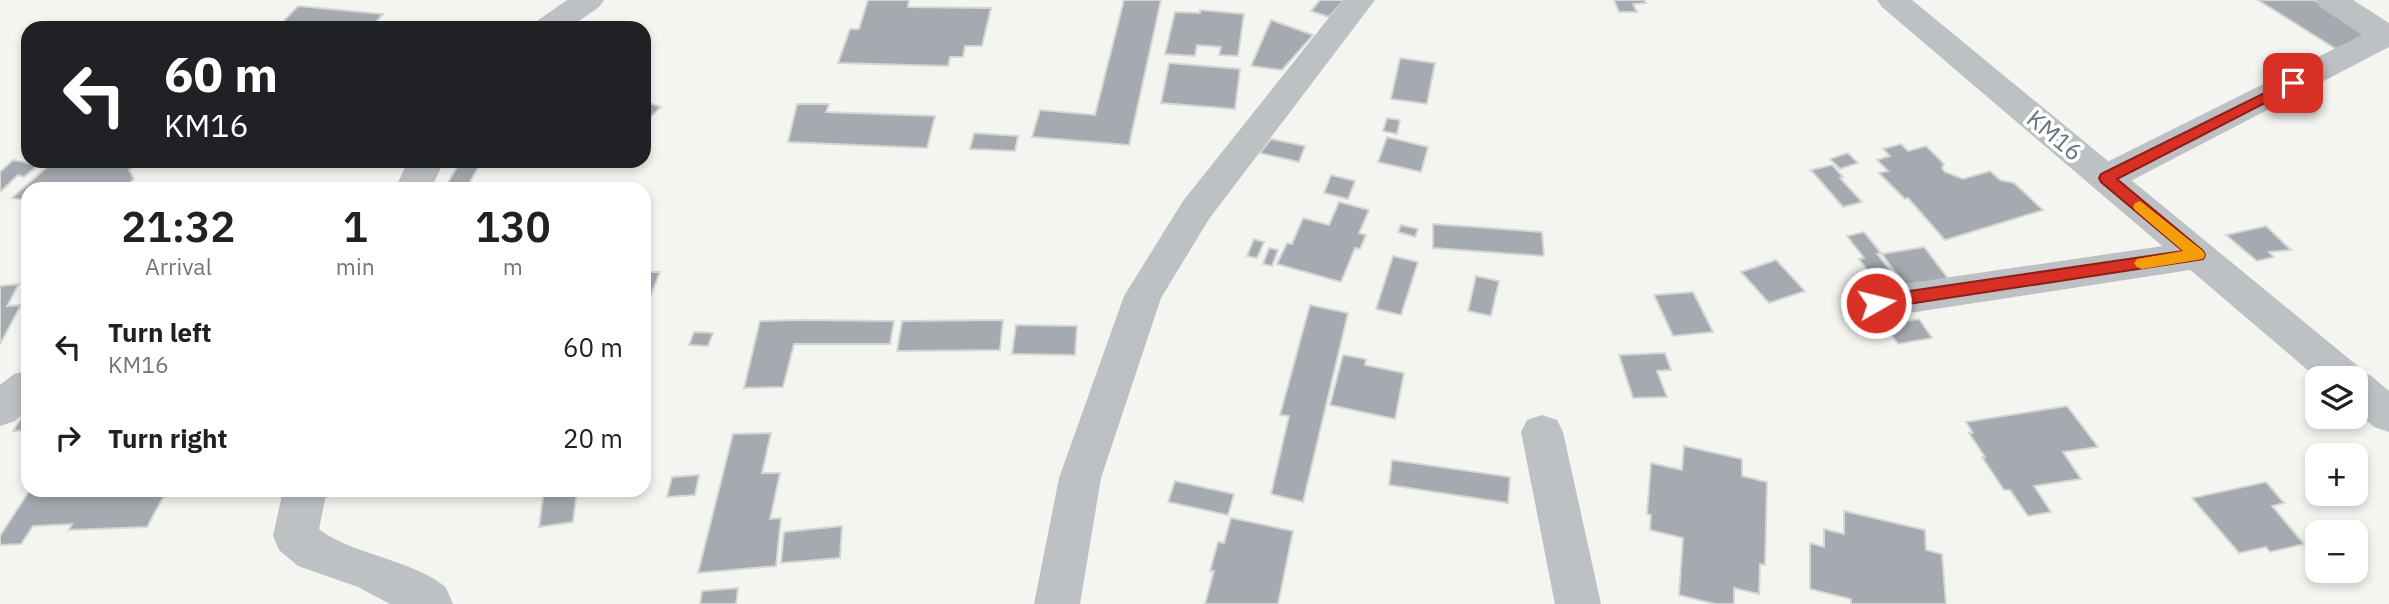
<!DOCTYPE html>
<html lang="en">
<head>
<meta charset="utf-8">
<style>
	:root { --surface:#fff; --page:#f6f6f6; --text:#202124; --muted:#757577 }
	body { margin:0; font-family:"IBM Plex Sans",sans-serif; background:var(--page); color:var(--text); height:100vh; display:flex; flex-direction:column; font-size:26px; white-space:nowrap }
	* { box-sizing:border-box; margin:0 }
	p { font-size:23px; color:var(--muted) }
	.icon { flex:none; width:38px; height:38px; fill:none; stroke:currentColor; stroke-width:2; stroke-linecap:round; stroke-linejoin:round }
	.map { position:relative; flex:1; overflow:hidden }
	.details { position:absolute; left:21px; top:182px; width:630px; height:315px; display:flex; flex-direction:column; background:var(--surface); border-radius:21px; box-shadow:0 4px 10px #0003 }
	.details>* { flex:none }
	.top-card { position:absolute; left:21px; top:21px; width:630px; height:147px; border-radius:21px; box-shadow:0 4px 10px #0003; background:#202124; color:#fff; overflow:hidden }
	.tools { position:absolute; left:2305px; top:366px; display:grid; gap:14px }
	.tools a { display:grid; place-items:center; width:63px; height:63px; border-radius:14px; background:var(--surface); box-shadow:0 4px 10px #0003; font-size:35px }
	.pin { position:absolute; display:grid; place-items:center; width:60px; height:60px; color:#fff; margin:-30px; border-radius:14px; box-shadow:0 4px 10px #0006 }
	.me { position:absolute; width:77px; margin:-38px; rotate:82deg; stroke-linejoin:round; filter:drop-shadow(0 0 5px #0008) }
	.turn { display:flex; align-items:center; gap:24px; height:147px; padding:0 28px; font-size:32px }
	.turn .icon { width:91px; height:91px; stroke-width:2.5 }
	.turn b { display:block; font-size:49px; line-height:60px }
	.eta { display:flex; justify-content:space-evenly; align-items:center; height:119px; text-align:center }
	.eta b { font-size:42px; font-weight:600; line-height:49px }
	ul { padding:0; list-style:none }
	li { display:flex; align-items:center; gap:21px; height:91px; padding:0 28px }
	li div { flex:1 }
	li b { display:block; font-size:26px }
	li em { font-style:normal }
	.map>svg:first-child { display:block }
</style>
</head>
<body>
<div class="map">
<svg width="2389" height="604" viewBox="0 0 2389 604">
	<rect width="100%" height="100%" fill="#f4f4f1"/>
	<g fill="#a4aaaf" stroke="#d6d6d4" stroke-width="2">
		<polygon points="868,0 909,0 908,7 991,8 982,46 965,46 963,57 950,57 948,66 838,63 850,29 859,29"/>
		<polygon points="1124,0 1161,0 1129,145 1032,137 1040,110 1095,115"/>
		<polygon points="1320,0 1344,0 1329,17 1311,11"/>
		<polygon points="1614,0 1644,0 1646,3 1633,4 1637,12 1619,12"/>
		<polygon points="2258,0 2314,0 2371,35 2336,49"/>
		<polygon points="298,6 383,14 371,28 281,28 283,26 280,25"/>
		<polygon points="1200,10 1244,14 1238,56 1219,55 1221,47 1197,45 1195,56 1165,54 1175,12 1200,13"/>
		<polygon points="1271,20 1313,35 1282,70 1251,66"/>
		<polygon points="1400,58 1435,63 1427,104 1391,99"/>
		<polygon points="1169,63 1240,69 1235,109 1161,103"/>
		<polygon points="644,101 661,107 647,120 644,119"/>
		<polygon points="797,104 829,104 826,112 935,116 927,148 788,142"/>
		<polygon points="1387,118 1400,120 1397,134 1383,131"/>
		<polygon points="974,133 1018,136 1015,151 970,149"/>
		<polygon points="1387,137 1428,147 1421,172 1378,162"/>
		<polygon points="1271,139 1305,146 1299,162 1260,153"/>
		<polygon points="1901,144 1908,151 1926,146 1944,164 1942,168 1945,172 1963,179 1990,171 2000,180 2014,183 2043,210 1945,240 1908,198 1905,199 1879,173 1888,171 1877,160 1890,156 1883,149"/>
		<polygon points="1848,153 1858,163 1840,169 1830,159"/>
		<polygon points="13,160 38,165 24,177 18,175 0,192 0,172"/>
		<polygon points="54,161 139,161 129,170 134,179 123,189 28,189 28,201 12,198"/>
		<polygon points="459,164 480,164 466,189 444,189"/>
		<polygon points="1832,165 1843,177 1840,178 1862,202 1843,207 1811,170"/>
		<polygon points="1331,175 1355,181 1348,199 1324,193"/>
		<polygon points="1339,202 1369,210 1359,233 1366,235 1360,249 1355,248 1341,282 1277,264 1287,243 1292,244 1303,218 1329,225"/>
		<polygon points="1433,224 1542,232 1544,256 1433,248"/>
		<polygon points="1401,225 1418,229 1415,237 1398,232"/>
		<polygon points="2266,226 2291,250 2269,252 2274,257 2257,261 2226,235"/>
		<polygon points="1864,232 1881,253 1877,254 1903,286 1883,290 1859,259 1864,258 1847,236"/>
		<polygon points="1254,239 1264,242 1257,258 1247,256"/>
		<polygon points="1924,247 1950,281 1907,288 1882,254"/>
		<polygon points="1269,248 1278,250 1272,266 1263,264"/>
		<polygon points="1393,256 1418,262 1401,315 1376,309"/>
		<polygon points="1776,260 1805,291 1769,303 1741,272"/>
		<polygon points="644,272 660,272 644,312"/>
		<polygon points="1476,276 1499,281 1491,316 1468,311"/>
		<polygon points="19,284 7,306 21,305 0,344 0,286"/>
		<polygon points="1693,292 1713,332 1673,336 1654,295"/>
		<polygon points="1310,305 1348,313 1303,502 1271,494 1289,416 1280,415"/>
		<polygon points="1919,319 1932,338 1898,344 1884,325"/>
		<polygon points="1003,320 1000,350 897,351 902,321"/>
		<polygon points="760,321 799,320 894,321 890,344 794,344 783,387 744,388"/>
		<polygon points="1016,325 1077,326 1075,355 1012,354"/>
		<polygon points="694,332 713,333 708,346 689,345"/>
		<polygon points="1665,353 1671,370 1657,371 1667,397 1633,398 1619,355"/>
		<polygon points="1343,355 1366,359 1365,365 1404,373 1395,419 1330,405"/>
		<polygon points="2067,406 2098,447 2063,452 2081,479 2034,486 2051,512 2028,516 2010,490 2004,490 1982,457 1985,457 1969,433 1973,433 1966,422"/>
		<polygon points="28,411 28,430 13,431 24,414"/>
		<polygon points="771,433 762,473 780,473 770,519 781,518 776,566 698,573 733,434"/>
		<polygon points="1684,446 1742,459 1742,476 1767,482 1765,565 1760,564 1759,594 1734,588 1734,604 1715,604 1679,595 1683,538 1650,530 1651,515 1647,514 1651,463 1682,470"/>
		<polygon points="1392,460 1510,477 1508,503 1389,485"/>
		<polygon points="699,475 695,495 667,497 672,477"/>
		<polygon points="1175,481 1234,494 1228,515 1168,502"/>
		<polygon points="2266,482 2284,503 2272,506 2304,544 2270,552 2266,547 2239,553 2192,498"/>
		<polygon points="30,490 167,490 147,527 69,530 72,524 33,526 21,544 0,545 0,536"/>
		<polygon points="544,490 577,490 573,522 539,527"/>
		<polygon points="1844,511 1925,530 1926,550 1942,554 1946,604 1851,604 1851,599 1810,589 1810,543 1824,547 1824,529 1844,534"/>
		<polygon points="1231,518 1293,531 1278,604 1205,604 1214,571 1210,571 1218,542 1224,543"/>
		<polygon points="842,526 840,558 781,563 784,532"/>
		<polygon points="738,588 736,604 700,604 702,591"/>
	</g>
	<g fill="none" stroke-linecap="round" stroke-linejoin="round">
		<g fill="#bec1c4" fill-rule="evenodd">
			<polygon points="567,0 604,0 599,7 569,28 532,28 537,21"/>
			<polygon points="1343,0 1375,0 1209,219 1161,298 1101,478 1080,604 1034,604 1059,478 1124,296 1183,201"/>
			<polygon points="2315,0 2353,0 2389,23 2389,47 2119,187 2106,191 2093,187 2088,178 2093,169 2362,35 2320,7"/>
			<polygon points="408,161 444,161 431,189 395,189"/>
			<polygon points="2197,241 2210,245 2216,255 2210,265 2197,269 1876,318 1862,313 1857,303 1862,293 1876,288"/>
			<polygon points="28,370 28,410 15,421 0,426 0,385 14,374"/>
			<polygon points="1542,415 1557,420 1563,432 1601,604 1555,604 1521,432 1527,420"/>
			<path d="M283 490H327L319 529C348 553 409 559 443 585 448 589 450 598 453 604H390L358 587 298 566 279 550 273 536Z"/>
		</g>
		<polygon fill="#bec1c4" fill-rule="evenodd" points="1877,0 1912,0 2359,367 2362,373 2370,375 2389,391 2389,432 2374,427 2356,411 2356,378 2317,378 1882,7"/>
	</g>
	<polygon fill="#d93025" stroke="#8d1f18" stroke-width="2" points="2293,79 2300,83 2298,86 2117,179 2203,251 2205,255 2203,259 1876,309 1868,303 1876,296 2183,251 2101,182 2099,178 2101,174"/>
	<polygon fill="#f59e0b" points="2140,201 2203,251 2205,255 2203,259 2142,269 2137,267 2134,263 2137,259 2183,251 2135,210 2133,207 2135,203"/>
	<g text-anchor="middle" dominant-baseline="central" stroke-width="7" stroke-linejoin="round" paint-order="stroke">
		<g font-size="24" fill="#67737e" stroke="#fff">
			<text transform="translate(2055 135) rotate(40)">KM16</text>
		</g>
	</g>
</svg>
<div class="tools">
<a><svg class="icon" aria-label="layers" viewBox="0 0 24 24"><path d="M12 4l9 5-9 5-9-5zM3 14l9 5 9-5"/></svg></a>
<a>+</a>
<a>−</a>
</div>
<div class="pin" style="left:2293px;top:83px;background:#d93025"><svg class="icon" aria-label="arrive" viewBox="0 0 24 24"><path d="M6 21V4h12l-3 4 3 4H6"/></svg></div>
<svg class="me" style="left:1876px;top:303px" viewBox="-20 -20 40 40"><circle r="17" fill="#d93025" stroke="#fff" stroke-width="3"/><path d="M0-11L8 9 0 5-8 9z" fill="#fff"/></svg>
<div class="top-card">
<div class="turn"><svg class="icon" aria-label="left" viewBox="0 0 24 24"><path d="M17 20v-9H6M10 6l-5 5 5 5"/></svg><div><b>60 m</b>KM16</div></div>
</div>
<section class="details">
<div class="eta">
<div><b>21:32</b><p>Arrival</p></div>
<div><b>1</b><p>min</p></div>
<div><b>130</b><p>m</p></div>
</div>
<ul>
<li><svg class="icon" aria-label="left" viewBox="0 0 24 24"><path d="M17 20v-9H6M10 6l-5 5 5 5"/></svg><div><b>Turn left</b><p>KM16</p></div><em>60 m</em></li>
<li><svg class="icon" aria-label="right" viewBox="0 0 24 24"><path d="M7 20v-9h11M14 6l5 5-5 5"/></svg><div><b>Turn right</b></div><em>20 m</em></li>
</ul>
</section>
</div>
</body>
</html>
